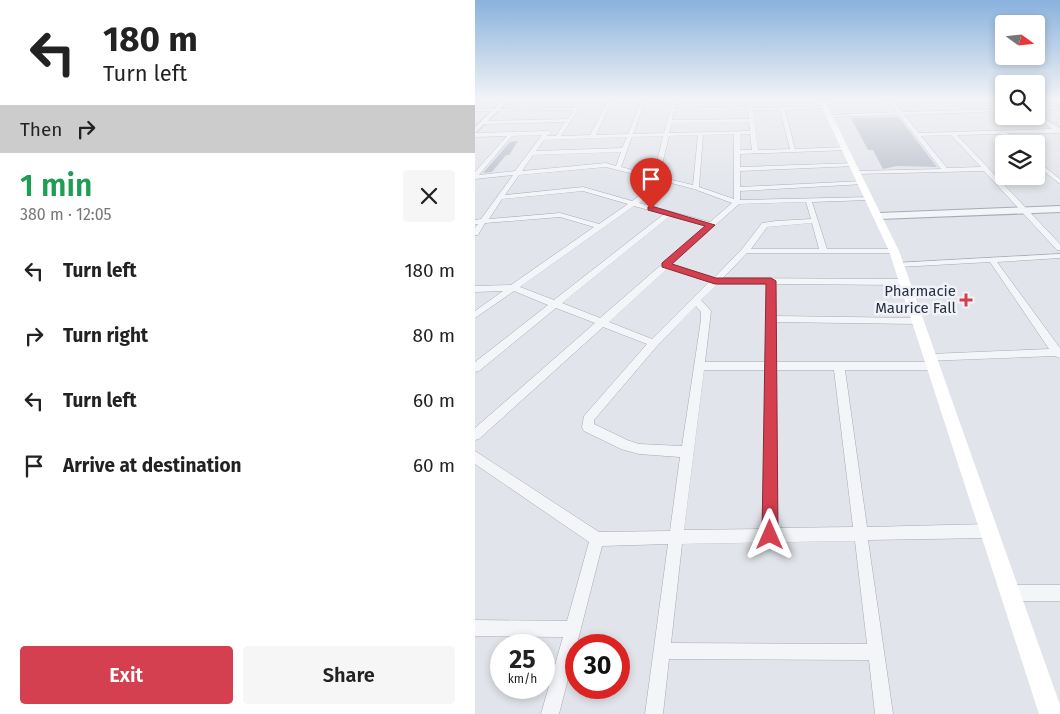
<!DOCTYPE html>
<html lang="en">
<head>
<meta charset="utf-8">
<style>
	:root { --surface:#fff; --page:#f6f6f6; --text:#222; --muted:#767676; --accent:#d54051 }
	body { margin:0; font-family:"Fira Sans",sans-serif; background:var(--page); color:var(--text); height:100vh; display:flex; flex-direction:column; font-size:19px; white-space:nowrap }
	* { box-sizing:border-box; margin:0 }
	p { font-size:16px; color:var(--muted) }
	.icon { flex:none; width:28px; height:28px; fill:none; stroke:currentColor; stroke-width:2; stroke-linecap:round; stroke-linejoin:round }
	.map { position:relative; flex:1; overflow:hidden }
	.sheet { display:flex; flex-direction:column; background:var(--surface); width:475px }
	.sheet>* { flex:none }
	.guide { background:#fff; color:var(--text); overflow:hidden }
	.needle { width:32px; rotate:105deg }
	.tools { position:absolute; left:520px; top:15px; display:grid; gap:10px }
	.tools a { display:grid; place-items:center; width:50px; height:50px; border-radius:5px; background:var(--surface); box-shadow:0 2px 8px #0003; font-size:25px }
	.speed { position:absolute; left:15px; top:634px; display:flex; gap:10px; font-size:25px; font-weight:700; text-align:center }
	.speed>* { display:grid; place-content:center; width:65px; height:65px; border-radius:50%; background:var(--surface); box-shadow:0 2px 8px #0003; line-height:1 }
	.speed small { font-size:12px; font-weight:400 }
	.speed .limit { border:8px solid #d22; background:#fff; color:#111 }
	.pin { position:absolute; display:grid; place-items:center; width:42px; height:42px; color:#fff; margin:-51px -21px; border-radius:50% 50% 50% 0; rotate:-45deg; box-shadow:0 0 5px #0007 }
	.pin .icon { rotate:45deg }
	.me { position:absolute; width:55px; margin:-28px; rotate:0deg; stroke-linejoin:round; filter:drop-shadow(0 0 4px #0008) }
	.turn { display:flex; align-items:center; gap:18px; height:105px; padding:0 20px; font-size:22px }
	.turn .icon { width:65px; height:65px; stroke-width:2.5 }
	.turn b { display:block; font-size:35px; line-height:42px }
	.then { display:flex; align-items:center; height:48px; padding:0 20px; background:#0003; gap:10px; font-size:19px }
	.round { display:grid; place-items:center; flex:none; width:52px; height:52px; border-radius:5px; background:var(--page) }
	.summary { display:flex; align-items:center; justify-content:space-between; height:85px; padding:0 20px }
	h1 { font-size:30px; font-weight:600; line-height:38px; color:#1e9e55 }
	.primary-button { display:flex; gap:10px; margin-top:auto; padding:10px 20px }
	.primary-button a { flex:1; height:58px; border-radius:5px; background:var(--accent); color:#fff; font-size:20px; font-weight:600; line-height:58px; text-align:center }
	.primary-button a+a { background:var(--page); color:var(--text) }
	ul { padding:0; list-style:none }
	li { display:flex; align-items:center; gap:15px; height:65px; padding:0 20px }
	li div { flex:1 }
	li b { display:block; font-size:19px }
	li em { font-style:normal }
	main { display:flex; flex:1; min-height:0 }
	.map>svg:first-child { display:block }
</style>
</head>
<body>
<main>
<section class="sheet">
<div class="guide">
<div class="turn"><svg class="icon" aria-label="left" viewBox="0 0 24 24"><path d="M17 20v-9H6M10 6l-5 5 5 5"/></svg><div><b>180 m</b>Turn left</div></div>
<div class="then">Then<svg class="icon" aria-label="right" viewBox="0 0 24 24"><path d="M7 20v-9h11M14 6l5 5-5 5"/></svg></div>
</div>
<div class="summary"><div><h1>1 min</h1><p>380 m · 12:05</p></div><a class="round"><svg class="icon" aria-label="close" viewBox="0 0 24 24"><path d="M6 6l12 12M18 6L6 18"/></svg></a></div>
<ul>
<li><svg class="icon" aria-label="left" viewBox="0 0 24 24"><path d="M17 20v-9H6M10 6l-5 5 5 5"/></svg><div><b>Turn left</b></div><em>180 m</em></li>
<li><svg class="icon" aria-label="right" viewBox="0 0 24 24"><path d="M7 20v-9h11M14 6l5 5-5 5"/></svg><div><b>Turn right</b></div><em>80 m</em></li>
<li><svg class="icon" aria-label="left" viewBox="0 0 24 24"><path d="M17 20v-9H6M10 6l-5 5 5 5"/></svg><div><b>Turn left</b></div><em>60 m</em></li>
<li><svg class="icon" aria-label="arrive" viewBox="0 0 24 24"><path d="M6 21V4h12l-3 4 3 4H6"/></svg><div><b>Arrive at destination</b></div><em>60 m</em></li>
</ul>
<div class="primary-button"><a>Exit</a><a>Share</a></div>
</section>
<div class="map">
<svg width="585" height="714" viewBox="0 0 585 714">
	<rect width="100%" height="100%" fill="#e1e4ea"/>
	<g fill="#b8bdc8">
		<polygon points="423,117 425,119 462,167 422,166 408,169 398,150 393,150 376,118"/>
		<polygon points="43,141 34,155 31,155 17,172 8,173 35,142"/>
	</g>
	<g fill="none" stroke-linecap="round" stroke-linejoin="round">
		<defs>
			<g id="minor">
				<path d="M106 99H110L86 136 115 135 134 99H138L121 135 153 134 167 99H171L158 134 189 133 198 99H202L200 109 273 107 272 99H276L277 108 351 106 353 107 351 108 310 110 320 149 371 147 373 148V150L265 154V167L379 163 381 164V166L265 171V187L387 181 389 182V184L265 191V200L396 197V199L394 200 337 202 352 249H419L423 251 419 253H272L248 278 429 279 433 282 429 285 300 284V316L442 318 447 321 442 324 300 322 301 362H458L462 363 463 366 462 369 458 370H370L392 527 514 524 519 526 521 531 519 536 514 538 393 540 418 714H400L394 660 194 659 188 714H170L193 544 127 546 84 714H66L88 637 0 636V620L92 621 114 542 0 464V451L124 532 195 531 205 457 164 454 146 449 109 431 107 427 109 416 172 344 128 327 4 439 0 440V428L120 323 81 308 4 371 0 372V362L73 305 39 291 0 318V311L28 291 0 292V286L36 285 119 227 85 217 10 223 3 235H0V228L3 224H0V220L6 219 38 175 0 179V172L32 136 0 137V133L74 131 77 133 71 136H81L90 122 9 124 7 121 93 119 98 110 0 111V109L100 108ZM273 109 274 119 197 120 199 111ZM278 110H305L315 149 283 150ZM274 122 275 131 194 133 197 123ZM259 134V199L224 187 228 135ZM265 134H275L277 150H265ZM67 135 40 171 4 175 37 136ZM223 135 218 185 184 177 194 136ZM188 136 179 175 146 167 157 137ZM152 137 147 148 61 151 69 140ZM146 152 141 166 131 163 47 171 58 155ZM131 167 186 181 157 201 108 187 30 195 44 175ZM192 182 219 189 257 203 235 222 164 203ZM108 191 153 204 124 224 85 213 14 219 27 199ZM331 202 336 219 301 221 287 223 267 249 239 278 197 264 264 204ZM159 206 189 214 79 300 45 287ZM195 216 231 226 125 318 87 303ZM337 223 344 249H276L292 227ZM193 268 234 282 177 339 134 322ZM243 284H292L291 362H230L236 311 226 300ZM221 306 226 312V320L207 446 164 444 152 440 119 424V420L182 346ZM229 370H291L288 529 209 530ZM301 370H359L378 527 302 528ZM380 541 392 644 196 643 207 544Z"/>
				<path d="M412 99H416L427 112 529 109V111L429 115 444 133 577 129 560 116H561V114L585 128V132L583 133H532L543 144H537L526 134 482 135 585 244V250H582L509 171 381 174 380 173 383 171 466 169 424 115 355 117 353 116 355 115 422 112ZM476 135 506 167 472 168 446 136Z"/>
				<polygon points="585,107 585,109 561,110 561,108"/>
				<polygon points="561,160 585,179 585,184 561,165"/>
				<polygon points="585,254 585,258 522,262 585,348 585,358 579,356 451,361 450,358 451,355 455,354 574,349 515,262 424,267 421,267 421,263"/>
				<polygon points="535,585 585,585 585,601 535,601 530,598 527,593 530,588"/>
			</g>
			<g id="tertiary">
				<polygon points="29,99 35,99 0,133 0,127"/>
				<polygon points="585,206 585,212 404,219 400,216 404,213"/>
			</g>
		</defs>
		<use href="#minor" stroke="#a6abb5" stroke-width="1"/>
		<use href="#tertiary" stroke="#a6abb5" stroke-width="2"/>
		<use href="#minor" fill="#f4f5f8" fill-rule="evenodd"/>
		<use href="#tertiary" fill="#f4f5f8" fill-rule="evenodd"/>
		<polygon fill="#fff" fill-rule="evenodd" points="343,99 349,99 424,251 585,705 585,714 564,714 414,251"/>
	</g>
	<linearGradient id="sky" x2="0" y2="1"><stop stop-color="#89b2dd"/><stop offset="0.5" stop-color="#f2f3f6"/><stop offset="1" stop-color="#f2f3f6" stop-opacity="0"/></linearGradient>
	<rect width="585" height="198" fill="url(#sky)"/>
	<polygon fill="#d54051" stroke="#8a2a35" points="176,206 240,225 197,264 241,278 296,278 301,281 303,535 301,541 295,543 289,541 287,535 291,284 240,284 187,267 187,263 230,226 173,210 173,207"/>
	<path fill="#d54051" stroke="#f1f3f8" stroke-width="2" d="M488.5 292.5h5v5h5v5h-5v5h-5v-5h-5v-5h5z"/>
	<g text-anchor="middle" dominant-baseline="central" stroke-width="5" stroke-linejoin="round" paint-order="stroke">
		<g font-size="15" fill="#283143" stroke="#f1f3f8" text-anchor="end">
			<text x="481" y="291">Pharmacie<tspan x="481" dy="17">Maurice Fall</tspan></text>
		</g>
	</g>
</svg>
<div class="tools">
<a><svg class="needle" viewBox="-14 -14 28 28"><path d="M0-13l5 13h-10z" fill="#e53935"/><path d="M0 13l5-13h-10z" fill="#767676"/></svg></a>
<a><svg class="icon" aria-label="search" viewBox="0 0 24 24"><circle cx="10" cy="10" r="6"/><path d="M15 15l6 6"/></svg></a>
<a><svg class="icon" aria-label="layers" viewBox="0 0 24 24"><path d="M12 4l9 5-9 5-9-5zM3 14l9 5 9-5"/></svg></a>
</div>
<div class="speed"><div>25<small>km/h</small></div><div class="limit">30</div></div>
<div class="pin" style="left:176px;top:209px;background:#d93025"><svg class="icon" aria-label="arrive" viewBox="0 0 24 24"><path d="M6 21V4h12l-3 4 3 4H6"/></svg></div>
<svg class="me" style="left:295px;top:535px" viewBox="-20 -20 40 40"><path d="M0-17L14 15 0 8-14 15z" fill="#d54051" stroke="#fff" stroke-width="4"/></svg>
</div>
</main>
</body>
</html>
